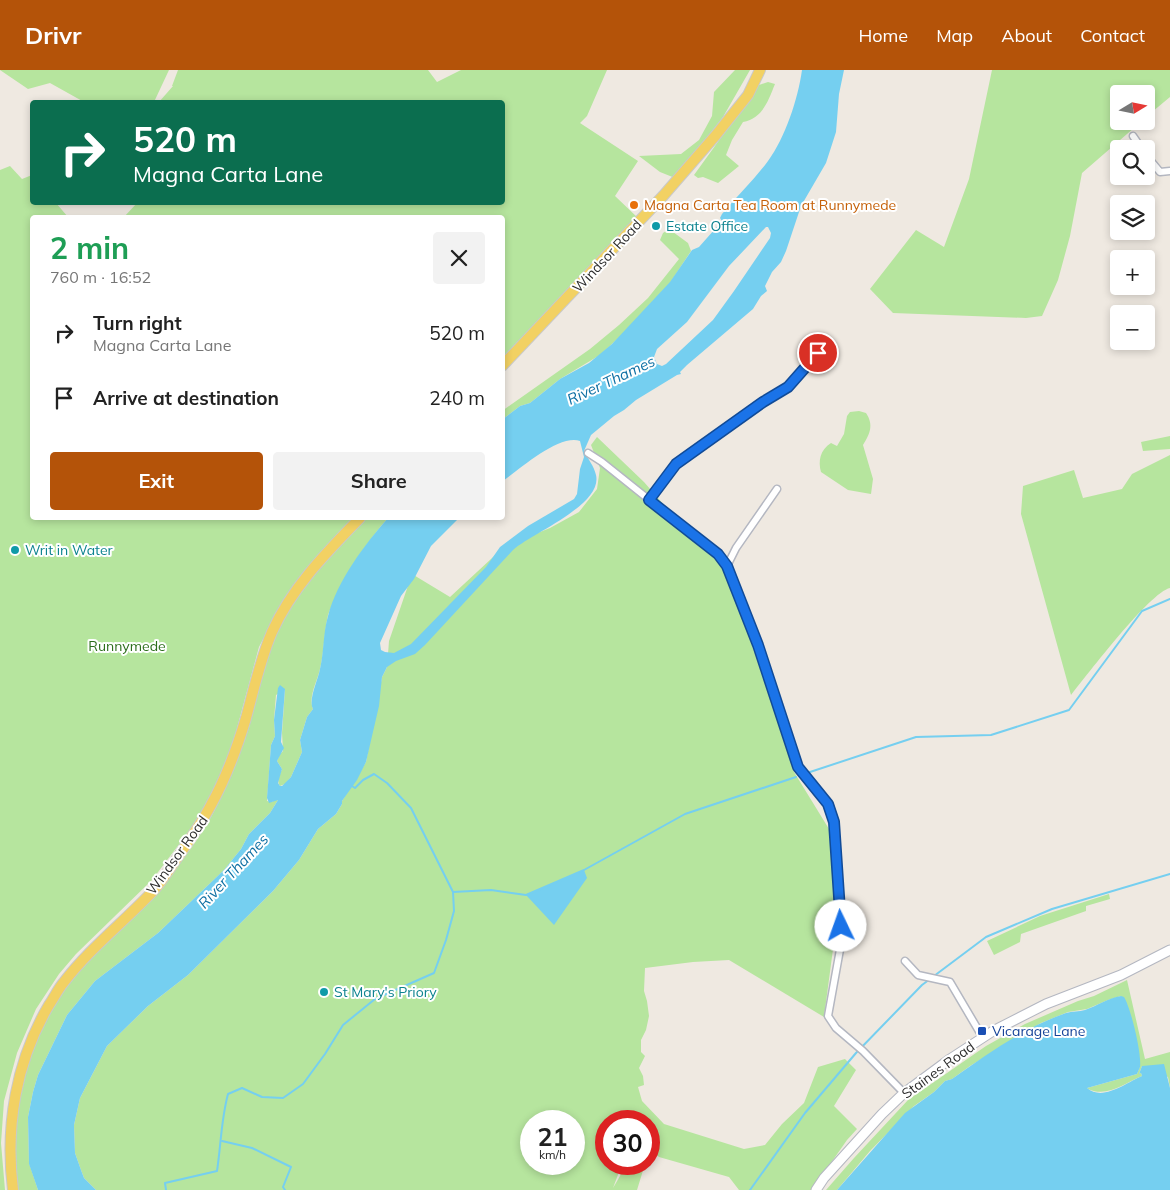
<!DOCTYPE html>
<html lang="en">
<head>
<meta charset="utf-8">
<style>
	:root { --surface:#fff; --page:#f2f2f2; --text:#222; --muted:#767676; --accent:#b45309 }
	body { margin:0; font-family:Mulish,sans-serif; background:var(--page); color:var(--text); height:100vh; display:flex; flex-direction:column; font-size:19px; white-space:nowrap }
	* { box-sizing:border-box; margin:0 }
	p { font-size:16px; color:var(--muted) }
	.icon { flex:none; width:28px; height:28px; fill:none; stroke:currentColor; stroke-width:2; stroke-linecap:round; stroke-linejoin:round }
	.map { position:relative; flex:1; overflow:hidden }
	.panel { position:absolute; left:30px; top:145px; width:475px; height:305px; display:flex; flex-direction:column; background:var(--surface); border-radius:5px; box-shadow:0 2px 8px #0003 }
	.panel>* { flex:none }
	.top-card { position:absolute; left:30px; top:30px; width:475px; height:105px; border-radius:5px; box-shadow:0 2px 8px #0003; background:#0b6e4f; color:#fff; overflow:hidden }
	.needle { width:32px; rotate:80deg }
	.fabs { position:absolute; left:1110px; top:15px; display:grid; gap:10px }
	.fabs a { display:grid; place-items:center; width:45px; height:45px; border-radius:5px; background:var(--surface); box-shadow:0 2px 8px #0003; font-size:25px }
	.speed { position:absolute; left:520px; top:1040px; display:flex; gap:10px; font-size:25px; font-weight:700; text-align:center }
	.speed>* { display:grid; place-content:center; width:65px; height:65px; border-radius:50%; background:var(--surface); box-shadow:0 2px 8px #0003; line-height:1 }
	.speed small { font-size:12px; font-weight:400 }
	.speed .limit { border:8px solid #d22; background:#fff; color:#111 }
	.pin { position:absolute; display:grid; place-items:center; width:42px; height:42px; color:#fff; margin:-21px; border:2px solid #fff; border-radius:50%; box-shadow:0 1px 5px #0007 }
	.me { position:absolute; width:55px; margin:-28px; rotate:357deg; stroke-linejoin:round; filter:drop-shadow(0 0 4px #0008) }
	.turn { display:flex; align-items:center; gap:18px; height:105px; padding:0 20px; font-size:22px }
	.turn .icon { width:65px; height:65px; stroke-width:2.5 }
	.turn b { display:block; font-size:35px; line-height:42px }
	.round { display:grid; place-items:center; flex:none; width:52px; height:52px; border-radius:5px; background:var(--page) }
	.overview { display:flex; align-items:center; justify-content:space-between; height:85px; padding:0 20px }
	h1 { font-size:30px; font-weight:700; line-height:38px; color:#1e9e55 }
	.action { display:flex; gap:10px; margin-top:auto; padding:10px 20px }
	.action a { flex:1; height:58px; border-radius:5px; background:var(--accent); color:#fff; font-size:20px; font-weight:700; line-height:58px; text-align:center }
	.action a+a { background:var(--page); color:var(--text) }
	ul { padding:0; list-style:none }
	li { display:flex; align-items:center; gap:15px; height:65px; padding:0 20px }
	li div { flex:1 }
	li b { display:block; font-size:19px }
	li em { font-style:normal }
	header { display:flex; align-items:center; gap:30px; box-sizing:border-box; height:70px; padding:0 25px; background:var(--accent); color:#fff }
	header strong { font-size:24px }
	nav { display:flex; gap:28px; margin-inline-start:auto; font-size:18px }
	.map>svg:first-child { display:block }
</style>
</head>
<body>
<header>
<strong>Drivr</strong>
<nav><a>Home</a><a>Map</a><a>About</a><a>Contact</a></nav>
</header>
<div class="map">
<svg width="1170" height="1120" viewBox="0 0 1170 1120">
	<rect width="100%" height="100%" fill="#efe9e1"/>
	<g fill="#b6e59e" fill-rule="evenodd">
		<polygon points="0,0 169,0 154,32 84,32 50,13 28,19"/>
		<polygon points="178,0 428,0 437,12 461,0 607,0 587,46 580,53 638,91 615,126 638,148 503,292 502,148 123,148 138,132 502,132 502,32 159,32 173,16 172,16"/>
		<polygon points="735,0 750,0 723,47 675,108 660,102 639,86 681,84 699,70 712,46 714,22"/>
		<polygon points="992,0 1170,0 1170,27 1146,47 1146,24 1119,24 1119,51 1142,51 1082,103 1070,166 1058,210 1042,246 1026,248 893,243 870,219 916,160 944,177 969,109"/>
		<path d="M768 12 775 14C768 31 763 48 743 52L732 70 726 85 739 96 718 113 703 107 698 108 694 105 759 15Z"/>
		<polygon points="10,96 22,109 32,105 32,132 56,133 68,147 32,148 32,448 355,448 297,511 276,544 259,577 230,684 218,712 196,752 152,810 76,884 59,904 36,939 17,983 4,1031 1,1073 5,1120 0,1120 0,100"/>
		<polygon points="669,159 688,173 691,181 670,213 626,261 600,285 560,309 530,333 520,336 503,349 502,341 590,279 619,255 648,228 679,189 660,170 663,163"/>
		<path d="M859 341 866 343C874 355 870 364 863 375L873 409 871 424 848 420 821 402C818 391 820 380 831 373L837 376 844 364 847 346 850 342Z"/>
		<polygon points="1170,366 1170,379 1143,381 1141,372"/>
		<path d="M597 367 644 412 678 451 709 483 724 496 758 592 794 702 829 759 837 849 824 947 729 890 693 892 645 898 644 921 647 931 649 946 646 960 641 970V982L645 986 639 998 643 1006 644 1015 638 1017 642 1031 664 1054 744 1079 765 1075 782 1054 804 1033 818 997 845 989 856 1000 834 1036 857 1059 847 1070 812 1120H739L729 1107 659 1087 650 1079 649 1083V1051H606V1094H622L613 1118 620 1106 624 1094H645L637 1120H96L84 1108 81 1100 75 1083 74 1055 80 1028 107 976 148 936 188 905 273 821 299 790 318 759 336 744 342 734V731L366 692 382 607 387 597 389 571 412 504 450 527 505 476 550 458 579 442 597 419 600 398 591 375ZM531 1051H574V1094H531Z"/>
		<path d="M1170 385V518C1150 522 1087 605 1071 625L1021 444 1023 416 1074 400 1083 428 1122 419 1132 404Z"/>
		<path d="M363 448H388C367 472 349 498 336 528 333 533 330 539 328 545 324 563 324 582 320 599 317 612 308 627 313 639L307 647 300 670 302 682 291 707 285 714 280 716C276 710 280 705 282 699L277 691 280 684 283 681 282 663 285 619 276 625 274 650 275 666 271 675 267 731 272 732 276 729 278 730 270 743 249 764 241 779 224 800 158 863 95 911 67 945 38 1005 33 1022 28 1047 29 1093 38 1120H18C5 1041 29 962 78 900 90 885 106 872 120 859 154 824 187 790 211 747 227 718 239 688 249 657 257 628 262 598 274 570 281 552 291 535 302 518 307 510 315 502 322 495 336 479 350 463 363 448Z"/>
		<polygon points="1109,824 1110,829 1086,836 1086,841 1021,864 1020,872 994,885 987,871 1040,846"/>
		<path d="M1127 910 1145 989 1170 982V1018L1168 1007 1142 996 1139 1004 1141 1003 1142 1006C1124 1013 1108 1028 1088 1019L1087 1018 1137 1004 1140 996 1121 926 1108 930 1087 939 1068 942 1041 953 970 996 952 1009 945 1011 934 1022 914 1036 870 1081 837 1120H826L854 1088 908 1030 986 976 1025 954 1078 931 1094 926Z"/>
	</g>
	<g fill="#75cff0" fill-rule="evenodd">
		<path d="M802 0H844L839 24 836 62 826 93 801 136 786 181 781 192 772 202 765 216 767 221 761 226 753 239 687 295 680 302 681 304 677 305 636 330 624 340 614 346 591 365 584 381C588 389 594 396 596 405 603 435 532 463 513 480L425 575 415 584 396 591 387 597 382 607 379 636 366 692 357 710 342 731V734L336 744 318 759 299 790 273 821 188 905 148 936 107 976 80 1028 74 1055 75 1083 81 1100 84 1108 96 1120H38L29 1094 28 1047 33 1022 38 1005 67 945 95 911 158 863 224 800 241 779 249 764 270 743 278 730 269 733 267 728 271 675 275 666 274 650 278 618 280 615 285 619 281 672 284 678 277 691 282 699 278 713 280 716H282L291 707 302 682 300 670 307 647 313 639C308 630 318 610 320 599 324 582 323 563 328 546 337 511 365 474 388 448H459L431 476 414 509 401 526 380 573 381 580 385 582 394 583 411 574 486 497 500 477 528 456 574 429 577 424 580 399 584 387 580 371C559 364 520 399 503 411V349L520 336 530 333 560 309 589 293 612 274 670 212 692 180 699 177 722 151 720 148 722 144C737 126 754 110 768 91 785 68 798 29 802 0ZM766 157H768L771 163 770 168 734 221 713 250 666 294 662 296 657 294 654 287 657 279 687 252 729 196Z"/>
		<polygon points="584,800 587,808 554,855 526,825"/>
		<path d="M1121 926 1124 927C1131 938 1142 985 1140 997 1139 999 1138 1002 1137 1004L1087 1018C1103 1032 1127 1012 1142 1006L1141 1003 1139 1004 1142 996 1164 994 1170 1018V1120H837L905 1043 934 1022 945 1011 952 1009C987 984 1025 957 1066 943 1072 941 1079 942 1085 940 1097 936 1108 928 1121 926Z"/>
	</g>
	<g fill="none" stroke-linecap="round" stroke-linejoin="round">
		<g stroke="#75cff0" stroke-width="2">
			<polyline points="807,703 916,667 991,665 1069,640 1142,541 1170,529"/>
			<polyline points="352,716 355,718 363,710 374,704 387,713 411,738 453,822 491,820 526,825 584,800 685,744 796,707"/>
			<polyline points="934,906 986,867 1052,839 1170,804"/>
			<polyline points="222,1071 252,1078 291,1097 283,1117 285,1120"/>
			<path d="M166 1120 165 1113 217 1101C221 1075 221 1050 228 1024L242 1018 262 1027 283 1028 303 1014 325 984 343 955 375 929 434 903 446 870 454 841 453 822"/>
			<polyline points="750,1120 805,1043 856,983 922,915 930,909"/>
		</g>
		<defs>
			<g id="minor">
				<polyline points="1133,66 1142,79"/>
				<polyline points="1146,85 1160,102 1170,101"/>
				<polyline points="588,383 602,392 717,484 727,496 758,575 798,697 828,734 834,753 841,874 828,946 836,958 863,981 904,1023"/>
				<polyline points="649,430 676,394 763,332 788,317 824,276"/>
				<polyline points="727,496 736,478 777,419"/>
				<polyline points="905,891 918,905 950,912 983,968"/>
			</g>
			<polyline id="secondary" points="816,1120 824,1108 882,1044 904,1023 950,989 993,961 1046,934 1121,905 1170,880"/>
			<g id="primary">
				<polyline points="502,296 663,126 716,65 748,25 760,0"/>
				<path d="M13 1120C5 1056 16 991 49 935 54 928 58 919 64 912 90 878 125 851 154 820 161 812 167 803 173 794 186 775 200 756 211 735 226 708 237 678 246 648 254 619 260 590 272 562 292 517 327 482 360 448"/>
			</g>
		</defs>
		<use href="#minor" stroke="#b4b7c1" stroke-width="9"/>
		<use href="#secondary" stroke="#b4b7c1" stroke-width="11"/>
		<use href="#primary" stroke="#c9c9c9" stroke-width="12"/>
		<use href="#minor" stroke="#fff" stroke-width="6"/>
		<use href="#secondary" stroke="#fff" stroke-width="9"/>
		<use href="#primary" stroke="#f2d163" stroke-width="10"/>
	</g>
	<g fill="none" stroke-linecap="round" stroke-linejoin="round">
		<defs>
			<polyline id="route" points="818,283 788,317 763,332 676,394 649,430 718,484 727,496 758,575 798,697 828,734 834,752 841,856"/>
		</defs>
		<use href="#route" stroke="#114b97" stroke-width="12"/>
		<use href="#route" stroke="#1a73e8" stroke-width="9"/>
	</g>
	<circle fill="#e8710a" stroke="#fff" stroke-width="2" cx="634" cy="135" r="5"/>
	<g fill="#0f9aa8" stroke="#fff" stroke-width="2">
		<circle cx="656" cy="156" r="5"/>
		<circle cx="15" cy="480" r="5"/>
		<circle cx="324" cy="922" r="5"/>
	</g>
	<rect fill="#1a4fb4" stroke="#fff" stroke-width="2" x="977" y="956" width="10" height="10" rx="2.5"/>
	<g text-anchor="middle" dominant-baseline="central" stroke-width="4" stroke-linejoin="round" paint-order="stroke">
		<g font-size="14" fill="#c56008" stroke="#fff" text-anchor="start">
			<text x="644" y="135">Magna Carta Tea Room at Runnymede</text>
		</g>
		<g font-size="14" fill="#0d838f" stroke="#fff" text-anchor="start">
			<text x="666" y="156">Estate Office</text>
			<text x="25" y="480">Writ in Water</text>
			<text x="334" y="922">St Mary's Priory</text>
		</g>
		<g font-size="14" fill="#2e2e2e" stroke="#fff">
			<text transform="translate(607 186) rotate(-47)">Windsor Road</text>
			<text transform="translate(177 785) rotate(-54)">Windsor Road</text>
			<text transform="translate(938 1000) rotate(-36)">Staines Road</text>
		</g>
		<g font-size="14" fill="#2c6e1b" stroke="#fff">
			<text x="127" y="576">Runnymede</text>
		</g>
		<g font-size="14" fill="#164399" stroke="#fff" text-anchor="start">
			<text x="992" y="961">Vicarage Lane</text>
		</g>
		<g font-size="15" font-style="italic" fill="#0d6fa3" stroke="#fff">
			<text transform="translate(611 310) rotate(-25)">River Thames</text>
			<text transform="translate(233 801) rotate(-47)">River Thames</text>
		</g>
	</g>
</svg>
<div class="fabs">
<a><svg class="needle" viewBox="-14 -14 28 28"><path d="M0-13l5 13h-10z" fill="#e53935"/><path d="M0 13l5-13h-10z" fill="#767676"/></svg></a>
<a><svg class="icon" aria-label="search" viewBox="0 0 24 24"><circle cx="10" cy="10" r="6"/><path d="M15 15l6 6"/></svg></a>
<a><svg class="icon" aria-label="layers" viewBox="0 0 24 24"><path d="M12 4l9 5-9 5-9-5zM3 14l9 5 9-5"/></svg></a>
<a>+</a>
<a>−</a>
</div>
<div class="speed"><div>21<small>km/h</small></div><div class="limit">30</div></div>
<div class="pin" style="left:818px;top:283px;background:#d93025"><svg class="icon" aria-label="arrive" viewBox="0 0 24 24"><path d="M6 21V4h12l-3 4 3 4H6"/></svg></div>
<svg class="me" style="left:841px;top:856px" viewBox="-20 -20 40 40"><circle r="19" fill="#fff"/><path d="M0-13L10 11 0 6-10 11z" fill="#1a73e8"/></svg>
<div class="top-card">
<div class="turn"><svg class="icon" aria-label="right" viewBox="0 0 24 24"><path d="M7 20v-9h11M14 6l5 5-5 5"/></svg><div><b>520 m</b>Magna Carta Lane</div></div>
</div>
<section class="panel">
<div class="overview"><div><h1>2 min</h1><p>760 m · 16:52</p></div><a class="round"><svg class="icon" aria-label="close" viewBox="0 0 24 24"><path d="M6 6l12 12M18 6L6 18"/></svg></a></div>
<ul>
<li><svg class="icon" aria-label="right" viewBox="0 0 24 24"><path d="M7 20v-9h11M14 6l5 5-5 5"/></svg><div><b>Turn right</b><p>Magna Carta Lane</p></div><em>520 m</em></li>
<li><svg class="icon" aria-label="arrive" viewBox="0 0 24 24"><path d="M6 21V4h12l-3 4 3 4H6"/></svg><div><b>Arrive at destination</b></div><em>240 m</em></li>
</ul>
<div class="action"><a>Exit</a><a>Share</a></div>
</section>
</div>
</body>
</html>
